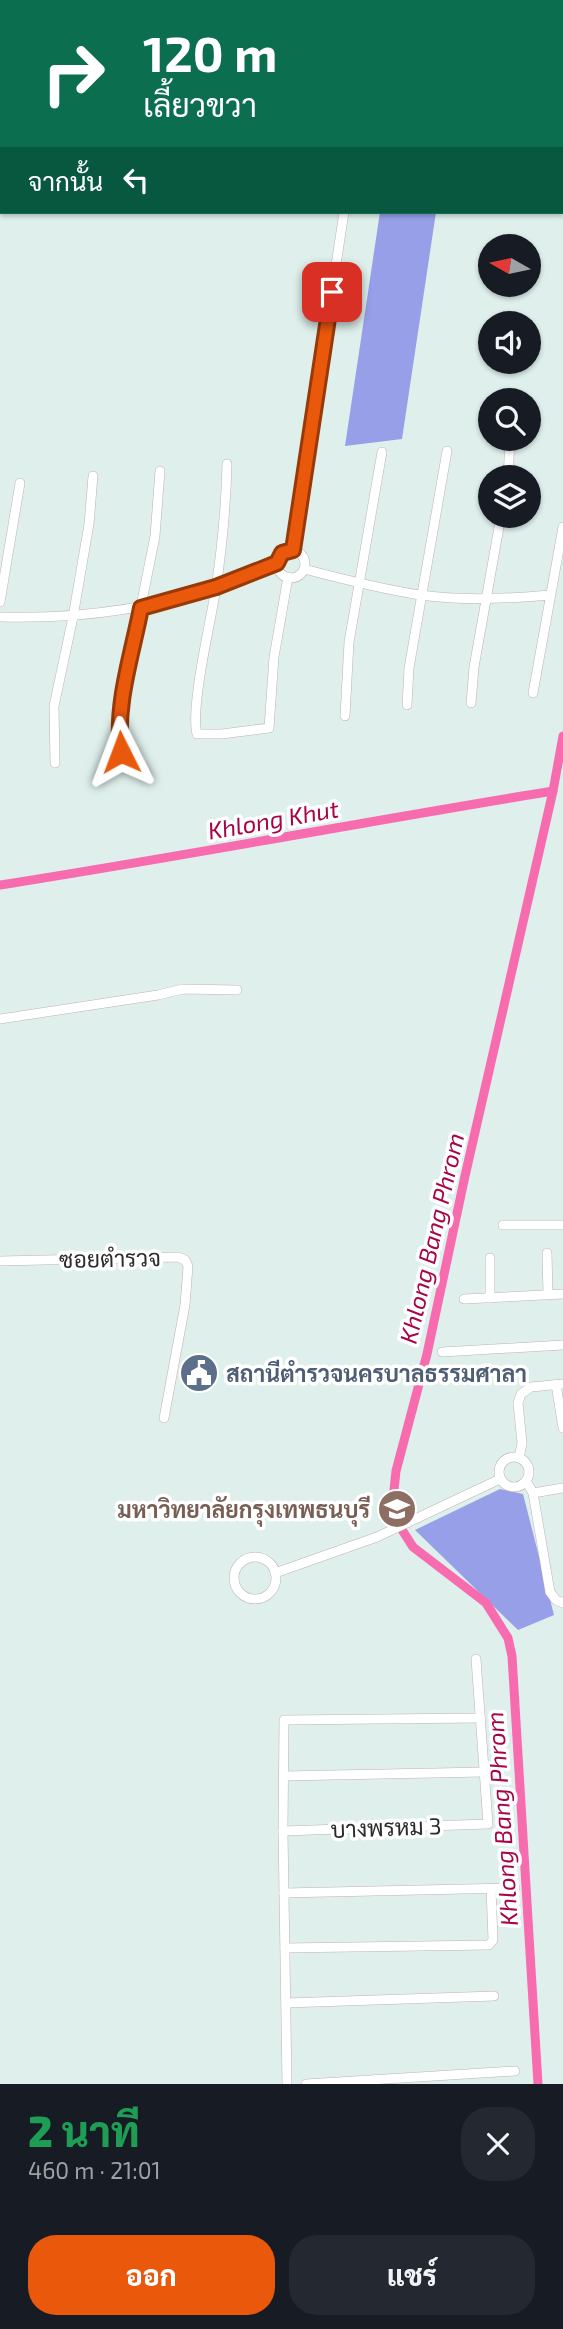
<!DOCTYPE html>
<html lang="th">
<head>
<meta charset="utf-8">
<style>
	:root { --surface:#171b24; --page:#242831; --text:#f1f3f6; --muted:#9ea1a6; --accent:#ea580c }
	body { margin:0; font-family:"Exo 2",Sarabun,sans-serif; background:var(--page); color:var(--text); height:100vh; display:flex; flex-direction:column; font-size:26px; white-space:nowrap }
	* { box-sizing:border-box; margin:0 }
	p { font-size:23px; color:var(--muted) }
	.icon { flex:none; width:38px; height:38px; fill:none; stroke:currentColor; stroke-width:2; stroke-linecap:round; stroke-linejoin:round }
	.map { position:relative; height:2084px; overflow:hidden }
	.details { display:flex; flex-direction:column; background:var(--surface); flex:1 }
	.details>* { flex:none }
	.hud { position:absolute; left:0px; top:0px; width:564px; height:214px; box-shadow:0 2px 5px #0004; background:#0b6e4f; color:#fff; overflow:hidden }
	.needle { width:46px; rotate:279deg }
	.controls { position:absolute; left:478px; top:234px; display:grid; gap:14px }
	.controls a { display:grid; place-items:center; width:63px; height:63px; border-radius:50%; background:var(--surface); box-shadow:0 2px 5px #0004; font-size:35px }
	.pin { position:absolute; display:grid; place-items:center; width:60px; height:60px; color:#fff; margin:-30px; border-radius:14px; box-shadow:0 4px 10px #0006 }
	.me { position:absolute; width:77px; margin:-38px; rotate:357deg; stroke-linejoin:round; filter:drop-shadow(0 0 5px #0008) }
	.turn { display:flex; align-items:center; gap:24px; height:147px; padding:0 28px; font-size:32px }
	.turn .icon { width:91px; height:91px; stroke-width:2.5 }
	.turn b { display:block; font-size:49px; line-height:60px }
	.then { display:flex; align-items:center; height:66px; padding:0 28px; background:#0003; gap:14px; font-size:26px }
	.round { display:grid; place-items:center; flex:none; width:74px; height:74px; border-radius:28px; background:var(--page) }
	.summary { display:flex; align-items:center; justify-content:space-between; height:119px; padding:0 28px }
	h1 { font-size:42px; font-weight:800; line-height:52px; color:#1e9e55 }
	.primary-button { display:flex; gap:14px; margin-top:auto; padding:14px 28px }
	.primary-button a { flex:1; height:80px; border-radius:28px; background:var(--accent); color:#fff; font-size:28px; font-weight:800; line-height:80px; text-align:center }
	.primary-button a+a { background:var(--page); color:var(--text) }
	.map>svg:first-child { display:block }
</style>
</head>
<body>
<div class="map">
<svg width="563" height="2084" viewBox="0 0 563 2084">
	<rect width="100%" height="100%" fill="#deefec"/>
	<g fill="#979fe9">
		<polygon points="380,212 436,212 402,439 345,446"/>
		<polygon points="500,1489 523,1494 554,1615 518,1630 415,1530"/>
	</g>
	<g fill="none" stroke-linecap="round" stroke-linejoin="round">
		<g stroke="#f76baf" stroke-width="9">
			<path d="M0 885C185 856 368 821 553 791"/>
			<polyline points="538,2084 512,1656 508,1638 486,1603 413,1547 397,1522 393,1499 396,1471 427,1354 465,1176 553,791 563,736"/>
		</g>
		<defs>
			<g id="minor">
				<polyline points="57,2 57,0"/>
				<polyline points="176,2 176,0"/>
				<polyline points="0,201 2,200"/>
				<path d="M227 464C226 506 222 547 216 588 211 620 190 708 197 734H222L269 728 274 657 288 577"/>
				<polyline points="508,478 510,440"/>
				<polyline points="293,550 344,212"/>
				<circle cx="291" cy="564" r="14"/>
				<path d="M304 569C342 579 381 589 420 595 463 601 507 599 550 595"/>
				<polyline points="0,602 20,483"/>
				<path d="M0 617C74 619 146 611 217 586 237 579 257 569 277 563"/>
				<polyline points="533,693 563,527"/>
				<polyline points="471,703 474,667 501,516"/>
				<polyline points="407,705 409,668 447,451"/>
				<polyline points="345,716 349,642 382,452"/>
				<polyline points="122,753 119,724 121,706 155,536 160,471"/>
				<polyline points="55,763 54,706 73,617 89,524 93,476"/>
				<polyline points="0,1019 158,995 183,989 237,990"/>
				<polyline points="503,1225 563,1225"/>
				<polyline points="547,1253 548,1294"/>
				<polyline points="490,1258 490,1298"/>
				<polyline points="0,1261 178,1257 185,1260 188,1266 185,1305 164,1418"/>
				<polyline points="464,1299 563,1294"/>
				<polyline points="442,1352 563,1345"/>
				<polyline points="556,1384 563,1428"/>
				<circle cx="514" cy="1472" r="15"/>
				<polyline points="519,1458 522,1443 518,1403 521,1394 531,1387 563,1384"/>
				<polyline points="526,1481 533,1493 550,1592 556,1600 563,1603"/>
				<polyline points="533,1493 563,1488"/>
				<circle cx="255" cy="1578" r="21"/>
				<polyline points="275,1573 377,1537 500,1479"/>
				<polyline points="284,1776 484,1772"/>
				<polyline points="283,1831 488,1824 476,1659"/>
				<polyline points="284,1893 515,1888"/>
				<polyline points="285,1948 489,1945 493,1940 491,1889"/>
				<polyline points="286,2003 494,1996"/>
				<polyline points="287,2084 283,1831 284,1720 480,1718"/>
				<polyline points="306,2084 515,2071"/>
			</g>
			<g id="major">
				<polyline points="0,62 2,62"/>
				<polyline points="0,93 2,93"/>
				<polyline points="562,137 563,138"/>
				<polyline points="562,150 563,150"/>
				<polyline points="562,176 563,176"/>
				<polyline points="562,187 563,187"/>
			</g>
		</defs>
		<use href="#minor" stroke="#c1b2b2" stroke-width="10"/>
		<use href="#major" stroke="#ccc" stroke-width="14"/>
		<use href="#minor" stroke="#fff" stroke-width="9"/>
		<use href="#major" stroke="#58f8fa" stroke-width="12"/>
	</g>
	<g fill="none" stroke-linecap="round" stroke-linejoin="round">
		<defs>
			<path id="route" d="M121 752C115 704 132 655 141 608L216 587 277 563 282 553 293 550 332 292"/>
		</defs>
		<use href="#route" stroke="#983908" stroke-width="18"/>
		<use href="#route" stroke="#ea580c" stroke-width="12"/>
	</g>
	<defs>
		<symbol id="civic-disc" viewBox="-11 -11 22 22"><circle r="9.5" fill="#5c6f8a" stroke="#fff"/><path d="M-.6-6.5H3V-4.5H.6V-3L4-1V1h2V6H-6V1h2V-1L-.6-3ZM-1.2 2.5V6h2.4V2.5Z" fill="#fff"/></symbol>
		<symbol id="university-disc" viewBox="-11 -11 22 22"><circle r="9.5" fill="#8d6e63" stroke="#fff"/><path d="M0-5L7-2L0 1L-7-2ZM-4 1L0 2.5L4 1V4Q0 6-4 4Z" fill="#fff"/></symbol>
	</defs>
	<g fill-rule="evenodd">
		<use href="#civic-disc" x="177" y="1351" width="44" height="44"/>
		<use href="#university-disc" x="375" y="1487" width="44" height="44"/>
	</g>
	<g text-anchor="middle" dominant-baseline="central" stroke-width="7" stroke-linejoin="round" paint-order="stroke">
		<g font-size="23" fill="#2c2c2c" stroke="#fff">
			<text transform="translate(110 1258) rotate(-1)">ซอยตำรวจ</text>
			<text transform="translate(386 1827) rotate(-2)">บางพรหม 3</text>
		</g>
		<g font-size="23" font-weight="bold" fill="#4e5e75" stroke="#fff" text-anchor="start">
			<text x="226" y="1373">สถานีตำรวจนครบาลธรรมศาลา</text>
		</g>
		<g font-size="23" font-weight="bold" fill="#785e54" stroke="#fff" text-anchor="end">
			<text x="370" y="1509">มหาวิทยาลัยกรุงเทพธนบุรี</text>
		</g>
		<g font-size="24" font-style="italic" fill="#a80447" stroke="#fff">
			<text transform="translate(273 819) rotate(-10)">Khlong Khut</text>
			<text transform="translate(431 1238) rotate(-77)">Khlong Bang Phrom</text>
			<text transform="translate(501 1819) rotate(-94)">Khlong Bang Phrom</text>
		</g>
	</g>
</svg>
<div class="controls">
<a><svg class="needle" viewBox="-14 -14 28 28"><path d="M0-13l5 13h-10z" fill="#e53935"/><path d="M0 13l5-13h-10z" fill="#9ea1a6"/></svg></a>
<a><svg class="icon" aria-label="sound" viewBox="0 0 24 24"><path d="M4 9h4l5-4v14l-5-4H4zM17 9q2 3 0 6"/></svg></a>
<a><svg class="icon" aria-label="search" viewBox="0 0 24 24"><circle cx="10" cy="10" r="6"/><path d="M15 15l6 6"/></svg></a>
<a><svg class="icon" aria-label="layers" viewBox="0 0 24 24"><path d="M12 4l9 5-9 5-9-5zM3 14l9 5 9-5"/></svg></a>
</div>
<div class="pin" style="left:332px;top:292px;background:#d93025"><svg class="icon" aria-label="arrive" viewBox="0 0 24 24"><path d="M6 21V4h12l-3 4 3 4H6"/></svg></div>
<svg class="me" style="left:121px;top:752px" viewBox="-20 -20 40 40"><path d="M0-17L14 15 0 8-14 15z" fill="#ea580c" stroke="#fff" stroke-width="4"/></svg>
<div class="hud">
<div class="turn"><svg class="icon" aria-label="right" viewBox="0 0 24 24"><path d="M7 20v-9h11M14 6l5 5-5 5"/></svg><div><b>120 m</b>เลี้ยวขวา</div></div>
<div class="then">จากนั้น<svg class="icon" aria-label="left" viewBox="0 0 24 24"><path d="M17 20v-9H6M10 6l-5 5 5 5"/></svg></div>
</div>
</div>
<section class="details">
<div class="summary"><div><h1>2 นาที</h1><p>460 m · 21:01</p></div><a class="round"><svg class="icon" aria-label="close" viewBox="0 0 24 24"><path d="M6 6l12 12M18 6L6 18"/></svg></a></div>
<div class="primary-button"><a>ออก</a><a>แชร์</a></div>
</section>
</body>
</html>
